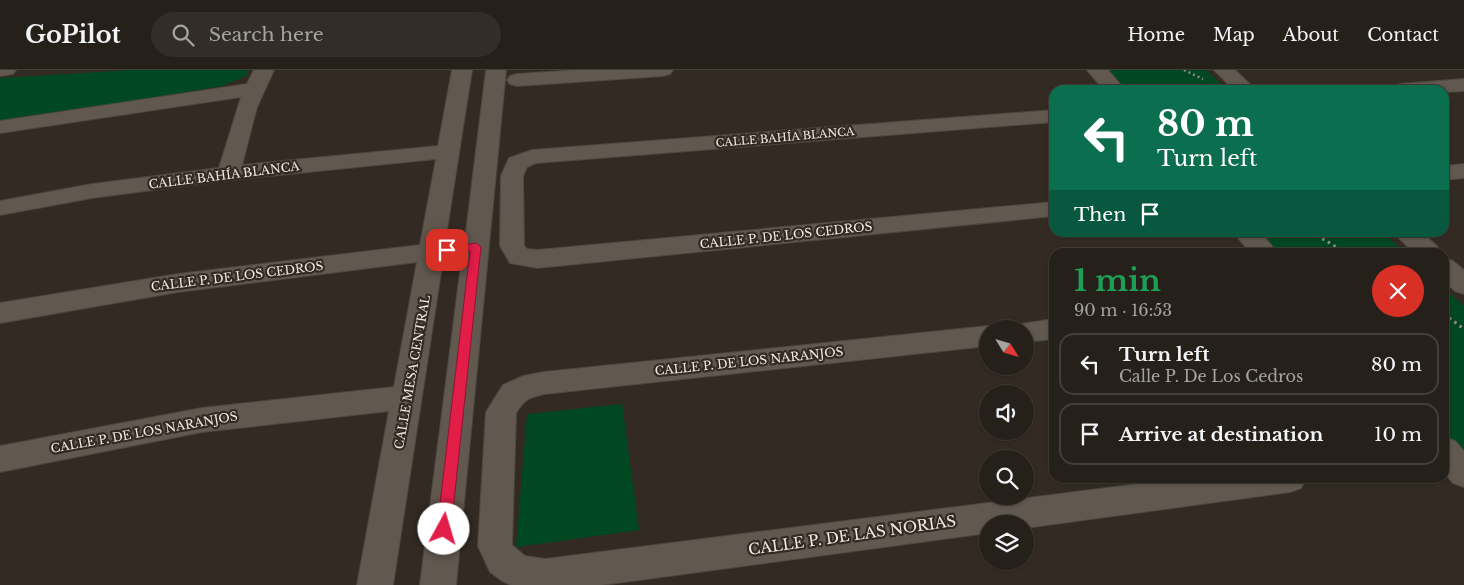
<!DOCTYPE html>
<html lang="en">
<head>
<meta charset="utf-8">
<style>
	:root { --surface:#26201a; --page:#322d27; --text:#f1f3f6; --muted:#a4a3a2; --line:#423e39 }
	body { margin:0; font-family:"Libre Baskerville",serif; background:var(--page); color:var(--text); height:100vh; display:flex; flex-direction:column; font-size:19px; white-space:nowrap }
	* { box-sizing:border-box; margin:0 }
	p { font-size:16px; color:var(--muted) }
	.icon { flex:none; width:28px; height:28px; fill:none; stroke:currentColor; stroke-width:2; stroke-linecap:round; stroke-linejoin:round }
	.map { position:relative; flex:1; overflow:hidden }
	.drawer { position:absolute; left:1049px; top:178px; width:400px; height:235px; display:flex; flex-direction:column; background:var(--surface); border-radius:15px; box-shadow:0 1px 4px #0004,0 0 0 1px var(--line) }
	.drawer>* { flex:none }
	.guide { position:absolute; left:1049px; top:15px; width:400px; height:152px; border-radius:15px; box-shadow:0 1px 4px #0004,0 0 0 1px var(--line); background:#0b6e4f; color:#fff; overflow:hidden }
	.needle { width:32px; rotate:127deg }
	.tools { position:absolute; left:979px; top:250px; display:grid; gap:10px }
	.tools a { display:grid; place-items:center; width:55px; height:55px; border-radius:50%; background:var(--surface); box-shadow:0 1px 4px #0004,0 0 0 1px var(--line); font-size:25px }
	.pin { position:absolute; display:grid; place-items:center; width:42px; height:42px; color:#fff; margin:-21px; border-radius:10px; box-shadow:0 2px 8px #0006 }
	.me { position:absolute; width:55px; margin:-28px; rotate:6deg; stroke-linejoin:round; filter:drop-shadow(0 0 4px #0008) }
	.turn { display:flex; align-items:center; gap:18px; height:105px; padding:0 25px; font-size:22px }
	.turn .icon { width:65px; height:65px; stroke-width:2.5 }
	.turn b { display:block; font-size:35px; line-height:42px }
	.then { display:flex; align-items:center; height:48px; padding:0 25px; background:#0003; gap:10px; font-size:19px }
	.round { display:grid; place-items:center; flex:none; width:52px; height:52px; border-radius:26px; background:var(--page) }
	.summary { display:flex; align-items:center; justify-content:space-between; height:85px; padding:0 25px }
	h1 { font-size:30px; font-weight:700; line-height:38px; color:#1e9e55 }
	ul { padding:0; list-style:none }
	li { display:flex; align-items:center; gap:15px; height:62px; margin:0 10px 8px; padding:0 15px; border:2px solid var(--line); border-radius:15px }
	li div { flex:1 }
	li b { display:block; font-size:19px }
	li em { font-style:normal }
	header { display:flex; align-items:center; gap:30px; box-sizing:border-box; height:70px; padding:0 25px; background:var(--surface); border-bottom:1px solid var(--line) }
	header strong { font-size:24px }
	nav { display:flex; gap:28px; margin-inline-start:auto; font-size:18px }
	.search { width:350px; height:45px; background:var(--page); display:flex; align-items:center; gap:12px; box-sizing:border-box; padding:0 18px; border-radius:28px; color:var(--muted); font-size:19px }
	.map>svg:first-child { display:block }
</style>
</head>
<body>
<header>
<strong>GoPilot</strong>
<div class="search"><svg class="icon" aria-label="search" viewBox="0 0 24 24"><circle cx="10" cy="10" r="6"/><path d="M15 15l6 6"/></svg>Search here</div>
<nav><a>Home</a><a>Map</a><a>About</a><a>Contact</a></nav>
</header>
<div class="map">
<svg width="1464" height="515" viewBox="0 0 1464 515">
	<rect width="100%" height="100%" fill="#332b23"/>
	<g fill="#004821">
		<polygon points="132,0 249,0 246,6 222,16 0,53 0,8"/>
		<polygon points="1103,0 1206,0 1228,20 1122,20"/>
		<polygon points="1254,163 1383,163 1405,182 1272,182"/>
		<polygon points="1444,218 1464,236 1464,390 1444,368"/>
		<polygon points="622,334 639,460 516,477 527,344"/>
	</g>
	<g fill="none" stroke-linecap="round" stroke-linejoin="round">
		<defs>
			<g id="minor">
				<polygon points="0,0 16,0 13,4 0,6"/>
				<polygon points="254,0 274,0 257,37 242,95 438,76 452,0 472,0 445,172 465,170 486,0 506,0 456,515 420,515 462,187 443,189 393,515 357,515 389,341 202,362 0,402 0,376 202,338 394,317 417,192 178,222 0,253 0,233 178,204 420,175 436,89 229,110 92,128 0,145 0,131 92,114 219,98 241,27 0,63 0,51 247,14"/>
				<polygon points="578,0 673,0 670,4 663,6 517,16 510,14 507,10 510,6 517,4"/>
				<polygon points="1087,0 1108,0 1125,20 1104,20"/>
				<polygon points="1214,0 1235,0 1256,20 1234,20"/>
				<polygon points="1464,9 1464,21 1444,22 1444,20 1390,20 1393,16 1400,14"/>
				<polygon points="1054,40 1054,52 536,93 527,97 523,106 524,176 527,179 537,180 1054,132 1054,146 537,198 510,193 500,176 501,106 509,88 532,80"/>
				<polygon points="1464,94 1464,108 1444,110 1444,96"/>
				<polygon points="1233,162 1260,162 1277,182 1250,182"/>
				<polygon points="1393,162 1421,162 1437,176 1441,182 1413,182"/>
				<polygon points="1444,188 1453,191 1464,200 1464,224 1455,221 1444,211"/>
				<polygon points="1054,249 1054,269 1025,272 1025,259 1013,259 1015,255"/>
				<path d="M988 256 998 259H988V276L544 324C528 328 525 329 516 343L512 475 525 486 545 489 1185 408H1306L1301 418 1290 422 1025 458V454H988V463L602 515H511L502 511 490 502 478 476 486 342 503 315 523 306 544 302Z"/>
				<polygon points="1444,367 1455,371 1464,381 1464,417 1453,413 1444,402"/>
			</g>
		</defs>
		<use href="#minor" stroke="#4d4740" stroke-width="2"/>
		<polyline stroke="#908a83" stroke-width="2.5" stroke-dasharray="2 3" stroke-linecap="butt" points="1184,0 1203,9"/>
		<g stroke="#908a83" stroke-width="3" stroke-dasharray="2.5 4" stroke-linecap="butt">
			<polyline points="1311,162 1345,182"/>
			<polyline points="1444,244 1464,259"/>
		</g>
		<use href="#minor" fill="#61584f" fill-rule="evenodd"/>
	</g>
	<polygon fill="#e11d48" stroke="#92132f" points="476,173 481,177 451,459 449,463 444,465 439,463 437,459 470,181 447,184 442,180 447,177"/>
	<g text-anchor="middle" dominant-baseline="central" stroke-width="4.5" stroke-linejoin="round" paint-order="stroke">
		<g font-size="11" fill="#efeae4" stroke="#332b23">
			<text transform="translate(785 67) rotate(-5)">CALLE BAHÍA BLANCA</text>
		</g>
		<g font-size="12" fill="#efeae4" stroke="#332b23">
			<text transform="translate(224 105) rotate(-7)">CALLE BAHÍA BLANCA</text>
			<text transform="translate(786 165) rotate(-6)">CALLE P. DE LOS CEDROS</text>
			<text transform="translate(237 206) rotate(-7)">CALLE P. DE LOS CEDROS</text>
			<text transform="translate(749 291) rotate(-6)">CALLE P. DE LOS NARANJOS</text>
			<text transform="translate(412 302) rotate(-80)">CALLE MESA CENTRAL</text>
			<text transform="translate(144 362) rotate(-10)">CALLE P. DE LOS NARANJOS</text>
		</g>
		<g font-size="15" fill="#efeae4" stroke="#332b23">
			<text transform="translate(852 465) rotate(-8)">CALLE P. DE LAS NORIAS</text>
		</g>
	</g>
</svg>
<div class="tools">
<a><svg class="needle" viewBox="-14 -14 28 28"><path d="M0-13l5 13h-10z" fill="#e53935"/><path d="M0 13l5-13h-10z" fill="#a4a3a2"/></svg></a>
<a><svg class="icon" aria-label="sound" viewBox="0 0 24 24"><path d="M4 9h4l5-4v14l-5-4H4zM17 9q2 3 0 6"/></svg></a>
<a><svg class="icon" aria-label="search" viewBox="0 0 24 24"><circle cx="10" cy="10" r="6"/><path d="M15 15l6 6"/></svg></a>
<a><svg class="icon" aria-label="layers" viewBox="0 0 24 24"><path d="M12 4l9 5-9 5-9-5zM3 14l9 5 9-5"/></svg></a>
</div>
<div class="pin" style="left:447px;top:180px;background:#d93025"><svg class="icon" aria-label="arrive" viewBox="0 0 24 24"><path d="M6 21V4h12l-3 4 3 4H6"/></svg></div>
<svg class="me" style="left:444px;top:459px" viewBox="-20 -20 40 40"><circle r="19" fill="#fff"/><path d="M0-13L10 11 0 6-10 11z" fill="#e11d48"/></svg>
<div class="guide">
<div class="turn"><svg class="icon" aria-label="left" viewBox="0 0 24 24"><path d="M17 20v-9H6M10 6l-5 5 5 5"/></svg><div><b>80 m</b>Turn left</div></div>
<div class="then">Then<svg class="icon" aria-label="arrive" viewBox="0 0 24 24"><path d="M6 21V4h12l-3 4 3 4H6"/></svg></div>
</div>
<section class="drawer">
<div class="summary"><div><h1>1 min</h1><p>90 m · 16:53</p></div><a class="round" style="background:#d93025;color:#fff"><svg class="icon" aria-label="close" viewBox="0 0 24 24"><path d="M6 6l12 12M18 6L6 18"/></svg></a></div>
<ul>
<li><svg class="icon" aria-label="left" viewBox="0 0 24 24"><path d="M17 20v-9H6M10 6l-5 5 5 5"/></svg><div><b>Turn left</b><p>Calle P. De Los Cedros</p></div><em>80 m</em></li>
<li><svg class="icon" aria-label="arrive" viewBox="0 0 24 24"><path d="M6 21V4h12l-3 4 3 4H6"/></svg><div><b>Arrive at destination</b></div><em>10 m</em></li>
</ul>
</section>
</div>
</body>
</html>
